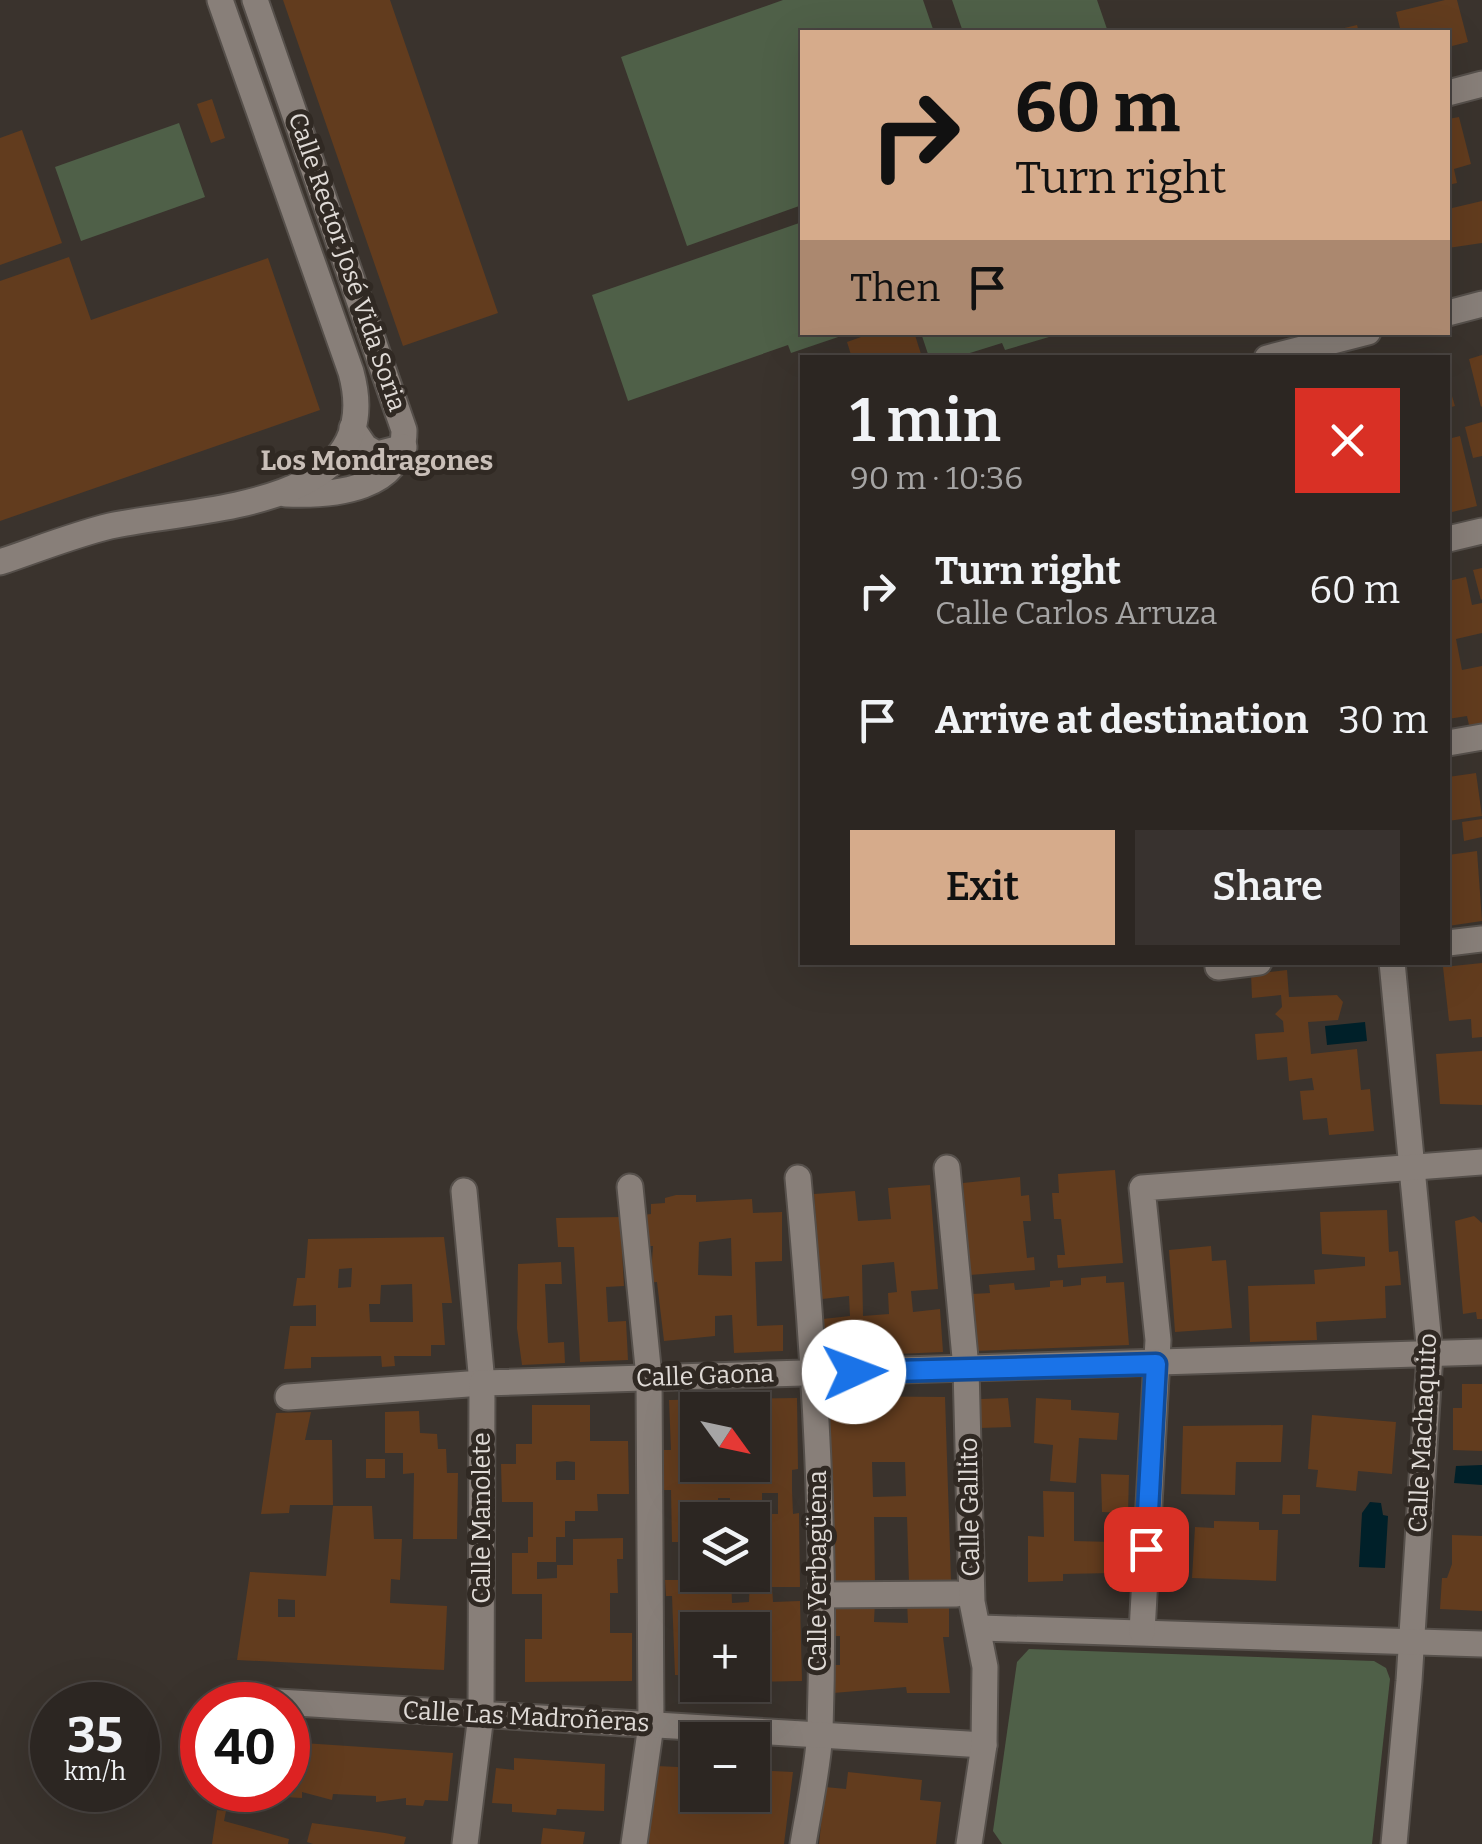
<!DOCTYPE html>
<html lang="en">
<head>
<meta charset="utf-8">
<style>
	:root { --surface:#2c2622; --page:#38322f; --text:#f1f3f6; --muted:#a6a5a5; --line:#484340; --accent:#d6ab8b }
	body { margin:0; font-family:Bitter,serif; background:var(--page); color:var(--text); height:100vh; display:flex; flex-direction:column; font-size:38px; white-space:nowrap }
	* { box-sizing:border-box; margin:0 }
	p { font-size:32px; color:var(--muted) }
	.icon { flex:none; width:55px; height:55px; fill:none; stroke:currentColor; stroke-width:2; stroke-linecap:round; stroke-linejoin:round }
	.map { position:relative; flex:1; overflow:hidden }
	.panel { position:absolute; left:800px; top:355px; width:650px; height:610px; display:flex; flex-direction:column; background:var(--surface); border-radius:0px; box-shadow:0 10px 40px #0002,0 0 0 2px var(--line) }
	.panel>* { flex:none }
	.guide { position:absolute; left:800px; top:30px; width:650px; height:305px; border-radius:0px; box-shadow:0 10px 40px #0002,0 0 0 2px var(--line); background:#d6ab8b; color:#111; overflow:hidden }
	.needle { width:65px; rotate:123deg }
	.tools { position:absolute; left:680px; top:1392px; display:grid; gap:20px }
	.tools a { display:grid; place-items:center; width:90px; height:90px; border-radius:0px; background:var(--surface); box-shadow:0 10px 40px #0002,0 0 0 2px var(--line); font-size:50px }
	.speed { position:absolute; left:30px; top:1682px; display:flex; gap:20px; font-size:50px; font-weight:700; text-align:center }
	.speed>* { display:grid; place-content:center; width:130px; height:130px; border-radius:50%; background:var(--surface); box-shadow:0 10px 40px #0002,0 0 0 2px var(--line); line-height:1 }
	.speed small { font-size:25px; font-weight:400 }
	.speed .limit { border:15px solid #d22; background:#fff; color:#111 }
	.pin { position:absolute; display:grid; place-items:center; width:85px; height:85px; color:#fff; margin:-42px; border-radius:20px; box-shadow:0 5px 15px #0006 }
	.me { position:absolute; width:110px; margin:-55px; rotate:88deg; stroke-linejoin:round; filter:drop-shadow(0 0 8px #0008) }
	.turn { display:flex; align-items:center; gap:35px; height:210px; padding:0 50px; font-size:45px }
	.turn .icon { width:130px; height:130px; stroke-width:2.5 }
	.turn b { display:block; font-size:70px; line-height:85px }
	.then { display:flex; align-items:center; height:95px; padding:0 50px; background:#0003; gap:20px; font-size:38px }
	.round { display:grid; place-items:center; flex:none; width:105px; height:105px; border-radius:0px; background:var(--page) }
	.headline { display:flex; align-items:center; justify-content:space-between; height:170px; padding:0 50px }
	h1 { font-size:60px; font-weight:600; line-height:75px }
	.action { display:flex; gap:20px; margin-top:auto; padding:20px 50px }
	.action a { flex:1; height:115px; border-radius:0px; background:var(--accent); color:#111; font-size:40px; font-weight:600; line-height:115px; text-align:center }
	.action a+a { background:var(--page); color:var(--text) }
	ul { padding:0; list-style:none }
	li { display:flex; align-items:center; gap:30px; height:130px; padding:0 50px }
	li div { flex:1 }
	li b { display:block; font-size:38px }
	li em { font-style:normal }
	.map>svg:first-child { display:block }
</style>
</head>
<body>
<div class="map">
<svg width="1482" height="1844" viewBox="0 0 1482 1844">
	<rect width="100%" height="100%" fill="#3a332d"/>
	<g fill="#4f6048">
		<polygon points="783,0 923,0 934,32 802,32 802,205 687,246 621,57"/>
		<polygon points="952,0 1097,0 1108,32 963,32"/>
		<polygon points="179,123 205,197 81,241 55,167"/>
		<polygon points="802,222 802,332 850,333 791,353 788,345 628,401 592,295"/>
		<polygon points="1047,332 1049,337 1005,350 1002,343 957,357 929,357 921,333"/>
		<polygon points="1029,1649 1374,1661 1386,1668 1390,1679 1372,1844 1002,1844 993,1831 1017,1662"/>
	</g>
	<g fill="#002029">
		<polygon points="1365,1022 1367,1041 1327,1045 1325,1026"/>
		<polygon points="1482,1465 1482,1485 1454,1483 1456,1466"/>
		<polygon points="1370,1502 1381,1503 1383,1515 1388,1516 1385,1568 1359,1567 1362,1513"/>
	</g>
	<g fill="#623c1e" fill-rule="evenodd">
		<polygon points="283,0 390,0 498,313 403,346"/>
		<polygon points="1445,0 1457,0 1468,42 1448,47 1448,32 1401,32 1396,12"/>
		<polygon points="1357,25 1359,32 1333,32 1332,31"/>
		<polygon points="212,99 225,138 211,143 197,104"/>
		<polygon points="1459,117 1471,164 1454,169 1457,183 1448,185 1448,119"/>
		<polygon points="22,130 62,243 0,265 0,138"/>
		<polygon points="1482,201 1482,243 1448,248 1448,209"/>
		<polygon points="69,257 91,320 268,258 320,410 0,521 0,281"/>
		<polygon points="875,332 914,332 921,354 852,358 847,342"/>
		<polygon points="1482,355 1482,406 1481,407 1469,359"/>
		<polygon points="1448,383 1455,406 1448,408"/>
		<polygon points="1482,422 1482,456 1473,458 1465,427"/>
		<polygon points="1460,436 1477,506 1448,513 1448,439"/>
		<polygon points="1482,568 1482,599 1481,600 1473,570"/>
		<polygon points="1466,577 1472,605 1482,603 1482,633 1456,639 1462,670 1482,666 1482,723 1469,725 1467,716 1448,719 1448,581"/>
		<polygon points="1476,773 1482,816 1448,821 1448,777"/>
		<polygon points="1482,819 1482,837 1464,841 1462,822"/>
		<polygon points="1477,851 1482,921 1448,926 1448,855"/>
		<polygon points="1482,963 1482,1037 1472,1038 1471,1019 1449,1021 1443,967"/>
		<polygon points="1287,970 1289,997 1337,995 1343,1002 1338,1020 1308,1022 1311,1054 1357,1049 1361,1090 1370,1089 1374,1131 1329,1135 1327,1118 1303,1120 1300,1091 1314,1090 1312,1078 1289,1081 1287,1057 1257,1060 1255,1034 1284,1032 1283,1021 1275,1014 1282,1007 1281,995 1252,998 1251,974"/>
		<polygon points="1482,1051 1482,1105 1440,1104 1436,1054"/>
		<polygon points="1115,1170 1123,1263 1058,1268 1057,1255 1065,1255 1061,1219 1054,1219 1052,1193 1059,1193 1058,1174"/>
		<polygon points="1020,1177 1021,1196 1029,1195 1031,1221 1023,1221 1027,1258 1034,1257 1035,1270 970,1275 963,1183"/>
		<path d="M930 1185 938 1289 911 1291 913 1312 940 1309 943 1352 826 1357 823 1319 850 1316 849 1296 822 1299 814 1194 855 1191 858 1221 891 1219 888 1188ZM894 1262 897 1292 888 1293 889 1314 863 1316 862 1265Z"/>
		<path d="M676 1195H696V1202L752 1199 753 1213 782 1212V1261L755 1262 757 1326 783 1325V1351L734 1353 732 1315 715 1316V1336L664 1341 657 1282 646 1283 645 1261H652L653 1246H644L642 1215 651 1214V1204L665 1203V1198ZM731 1238 732 1276 698 1275 699 1242Z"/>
		<polygon points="1387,1210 1389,1252 1398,1251 1401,1285 1385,1286 1386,1318 1316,1322 1317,1340 1250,1342 1248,1286 1315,1284 1314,1270 1365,1266 1365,1257 1322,1254 1320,1212"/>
		<polygon points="1474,1216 1482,1223 1482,1319 1477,1319 1476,1312 1463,1314 1455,1221"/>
		<polygon points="620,1217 624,1286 606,1287 608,1322 626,1321 628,1360 580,1362 574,1247 558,1247 556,1218"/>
		<path d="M444 1237 452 1303H442L445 1345H431V1356H394L395 1366 382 1367 381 1356 321 1357H311V1368L284 1369 290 1326H316V1305L293 1306 297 1278H305L308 1239ZM352 1268 351 1287 338 1288 339 1269ZM412 1284 413 1322H370L369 1304H380L381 1285Z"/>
		<polygon points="1211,1246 1212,1261 1226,1260 1232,1328 1175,1332 1169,1250"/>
		<polygon points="561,1262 562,1284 545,1284 548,1343 564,1342 565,1363 522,1365 517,1328 518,1264"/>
		<polygon points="1106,1276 1106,1283 1124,1282 1129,1345 976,1351 972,1294 990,1293 989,1285 1014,1283 1015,1290 1050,1287 1050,1281 1063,1280 1063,1287 1081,1285 1081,1278"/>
		<polygon points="1462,1384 1482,1384 1482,1451 1453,1450 1453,1408 1462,1408"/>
		<path d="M829 1396 945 1397 951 1581 909 1582 907 1517H874L875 1582H832ZM872 1462H905L906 1496 873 1497Z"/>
		<path d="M797 1398 798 1469 792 1470V1490L793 1514 799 1513 800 1587H772L773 1602 800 1601 802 1681 752 1682V1630H732V1619H718V1630H698V1676L675 1675 672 1596H666L665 1580H684V1542H672L671 1490H663L661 1450H671L669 1400ZM698 1410H752V1465H729V1470L698 1465ZM762 1493H778V1514H762ZM718 1498H730V1506H744V1514L752 1520 749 1602 732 1603 731 1575H698V1520H718Z"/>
		<polygon points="1008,1398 1011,1427 980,1428 981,1399"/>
		<polygon points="1036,1398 1071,1400 1071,1410 1119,1413 1117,1440 1079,1438 1076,1483 1050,1481 1053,1445 1034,1443"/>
		<path d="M532 1405H590V1441H628L629 1494H597L598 1511H575V1521H565V1537H556V1562H537V1579L557 1578V1565H573V1539L623 1538V1559H617L618 1593H610V1633H632V1681L525 1682V1639H542V1594H512V1553H528V1537H533V1502H502L501 1464H516V1444H532ZM566 1461 575 1462V1480H556V1462Z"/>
		<polygon points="419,1411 420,1433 437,1434 438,1449 446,1449 447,1473 458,1473 457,1539 413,1539 414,1473 403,1474 403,1453 385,1453 385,1412"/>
		<polygon points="311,1412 305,1440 332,1440 333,1505 290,1505 289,1513 261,1514 276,1413"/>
		<polygon points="1312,1415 1396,1422 1392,1474 1358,1471 1356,1491 1316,1487 1318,1470 1308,1469"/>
		<polygon points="1283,1425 1281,1462 1236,1462 1235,1495 1181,1494 1183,1426"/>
		<rect x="366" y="1459" width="19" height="19"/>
		<polygon points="1101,1474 1129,1475 1128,1513 1102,1512"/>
		<polygon points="1043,1491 1074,1492 1074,1541 1113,1542 1113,1573 1063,1574 1063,1581 1028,1582 1028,1536 1044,1537"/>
		<polygon points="1283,1495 1300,1495 1300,1514 1282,1514"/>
		<path d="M333 1506H372L374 1539H402L400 1580 391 1579 390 1603 447 1606 444 1670 237 1660 250 1572 326 1576ZM278 1599 295 1600V1617H278Z"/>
		<polygon points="1214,1521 1259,1522 1259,1530 1278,1530 1276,1581 1192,1578 1195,1527 1214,1528"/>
		<polygon points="1452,1535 1482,1536 1482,1611 1440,1609 1442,1578 1447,1578 1452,1564"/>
		<polygon points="949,1600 949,1637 943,1637 950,1693 907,1693 906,1687 833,1693 832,1665 840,1665 840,1636 832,1636 831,1601 875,1601 874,1622 908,1623 907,1601"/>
		<polygon points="288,1742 453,1753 448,1801 425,1800 423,1806 406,1805 406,1798 376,1802 376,1796 333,1794 332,1800 302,1792 302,1798 284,1797"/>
		<polygon points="514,1758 605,1764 604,1811 557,1809 556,1815 512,1812 512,1804 492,1803 496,1768 514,1770"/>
		<polygon points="657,1766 698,1768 698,1795 752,1795 752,1770 793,1772 784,1844 648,1844"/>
		<polygon points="848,1772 922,1780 920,1800 941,1802 936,1844 819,1844 825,1787 846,1789"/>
		<polygon points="217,1810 226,1811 224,1821 289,1839 288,1844 212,1844"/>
		<polygon points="312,1823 385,1833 406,1837 404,1844 313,1844 307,1842"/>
		<polygon points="543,1828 585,1832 583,1844 541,1844"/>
	</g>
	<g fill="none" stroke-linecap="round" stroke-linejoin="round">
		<defs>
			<g id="pedestrian">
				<polyline points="1218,967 1259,962"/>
				<polyline points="464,1191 482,1383"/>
				<polyline points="819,1595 956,1594"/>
			</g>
			<g id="minor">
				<path d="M255 0 404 430C405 490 333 496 286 494"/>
				<polyline points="1448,93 1482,84"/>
				<polyline points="1448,313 1482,304"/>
				<polyline points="1267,358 1368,332"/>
				<polyline points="352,428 365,447 377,454 404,447"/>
				<polyline points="1448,539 1482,531"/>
				<path d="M0 562C36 550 73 535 110 526 195 507 389 511 351 372L220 0"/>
				<polyline points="1448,743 1482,737"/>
				<polyline points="1448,943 1482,939"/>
				<polyline points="1392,962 1430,1354 1409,1681 1394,1844"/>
				<polyline points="947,1168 966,1368"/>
				<path d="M798 1178C815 1361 826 1546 820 1731 818 1768 809 1807 803 1844"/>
				<polyline points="630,1187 649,1377 651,1725 634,1844"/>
				<polyline points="288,1397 482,1383"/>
				<polyline points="981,1628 1482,1644"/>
				<polyline points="1142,1632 1158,1340 1142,1188 1482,1162"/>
				<polyline points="247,1700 984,1745"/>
			</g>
			<g id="tertiary">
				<polyline points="966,1368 972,1602 985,1667 984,1745 969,1844"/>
				<polyline points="465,1844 481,1715 482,1383 1482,1352"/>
			</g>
		</defs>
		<use href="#pedestrian" stroke="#56504b" stroke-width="29"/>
		<use href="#minor" stroke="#56504b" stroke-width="29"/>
		<use href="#tertiary" stroke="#56504b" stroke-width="29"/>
		<use href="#pedestrian" stroke="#887f79" stroke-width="25"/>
		<use href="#minor" stroke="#887f79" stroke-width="25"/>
		<use href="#tertiary" stroke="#887f79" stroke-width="25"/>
	</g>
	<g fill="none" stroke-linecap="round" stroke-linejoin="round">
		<defs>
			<polyline id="route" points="854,1372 1156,1364 1146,1549"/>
		</defs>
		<use href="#route" stroke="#114b97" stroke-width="25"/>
		<use href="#route" stroke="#1a73e8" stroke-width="18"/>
	</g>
	<g text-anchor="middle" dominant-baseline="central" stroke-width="10" stroke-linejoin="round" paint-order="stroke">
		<g font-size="25" fill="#e0dbd7" stroke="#302923">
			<text transform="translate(347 262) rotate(71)">Calle Rector José Vida Soria</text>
			<text transform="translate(705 1376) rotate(-2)">Calle Gaona</text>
			<text transform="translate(1423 1433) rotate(-87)">Calle Machaquito</text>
			<text transform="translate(970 1507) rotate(-91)">Calle Gallito</text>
			<text transform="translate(482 1518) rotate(-90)">Calle Manolete</text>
			<text transform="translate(818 1571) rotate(-90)">Calle Yerbagüena</text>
			<text transform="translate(526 1717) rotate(3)">Calle Las Madroñeras</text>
		</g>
		<g font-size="28" font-weight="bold" fill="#c9bfb8" stroke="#302923">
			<text x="377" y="460">Los Mondragones</text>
		</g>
	</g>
</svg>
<div class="tools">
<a><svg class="needle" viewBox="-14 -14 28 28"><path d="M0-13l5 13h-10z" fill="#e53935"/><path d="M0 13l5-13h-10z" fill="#a6a5a5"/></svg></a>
<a><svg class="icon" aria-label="layers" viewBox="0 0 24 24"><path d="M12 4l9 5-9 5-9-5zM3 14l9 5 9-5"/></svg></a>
<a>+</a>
<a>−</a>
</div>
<div class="speed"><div>35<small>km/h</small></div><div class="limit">40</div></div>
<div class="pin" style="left:1146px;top:1549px;background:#d93025"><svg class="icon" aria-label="arrive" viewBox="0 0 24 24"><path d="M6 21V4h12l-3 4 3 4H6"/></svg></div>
<svg class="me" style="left:854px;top:1372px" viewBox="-20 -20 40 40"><circle r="19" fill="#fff"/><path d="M0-13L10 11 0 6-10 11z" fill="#1a73e8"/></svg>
<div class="guide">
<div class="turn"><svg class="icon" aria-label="right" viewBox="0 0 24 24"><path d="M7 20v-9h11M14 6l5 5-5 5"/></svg><div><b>60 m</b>Turn right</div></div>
<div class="then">Then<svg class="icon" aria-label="arrive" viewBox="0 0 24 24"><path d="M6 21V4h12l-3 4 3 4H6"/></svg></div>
</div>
<section class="panel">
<div class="headline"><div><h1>1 min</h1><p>90 m · 10:36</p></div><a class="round" style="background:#d93025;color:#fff"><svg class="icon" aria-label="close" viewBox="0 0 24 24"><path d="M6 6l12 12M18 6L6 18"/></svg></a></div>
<ul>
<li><svg class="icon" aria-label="right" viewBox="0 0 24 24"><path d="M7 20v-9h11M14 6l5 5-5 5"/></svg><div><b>Turn right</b><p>Calle Carlos Arruza</p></div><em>60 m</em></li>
<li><svg class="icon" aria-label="arrive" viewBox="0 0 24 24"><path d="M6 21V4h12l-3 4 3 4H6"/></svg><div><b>Arrive at destination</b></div><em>30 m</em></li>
</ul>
<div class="action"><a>Exit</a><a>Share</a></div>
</section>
</div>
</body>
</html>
